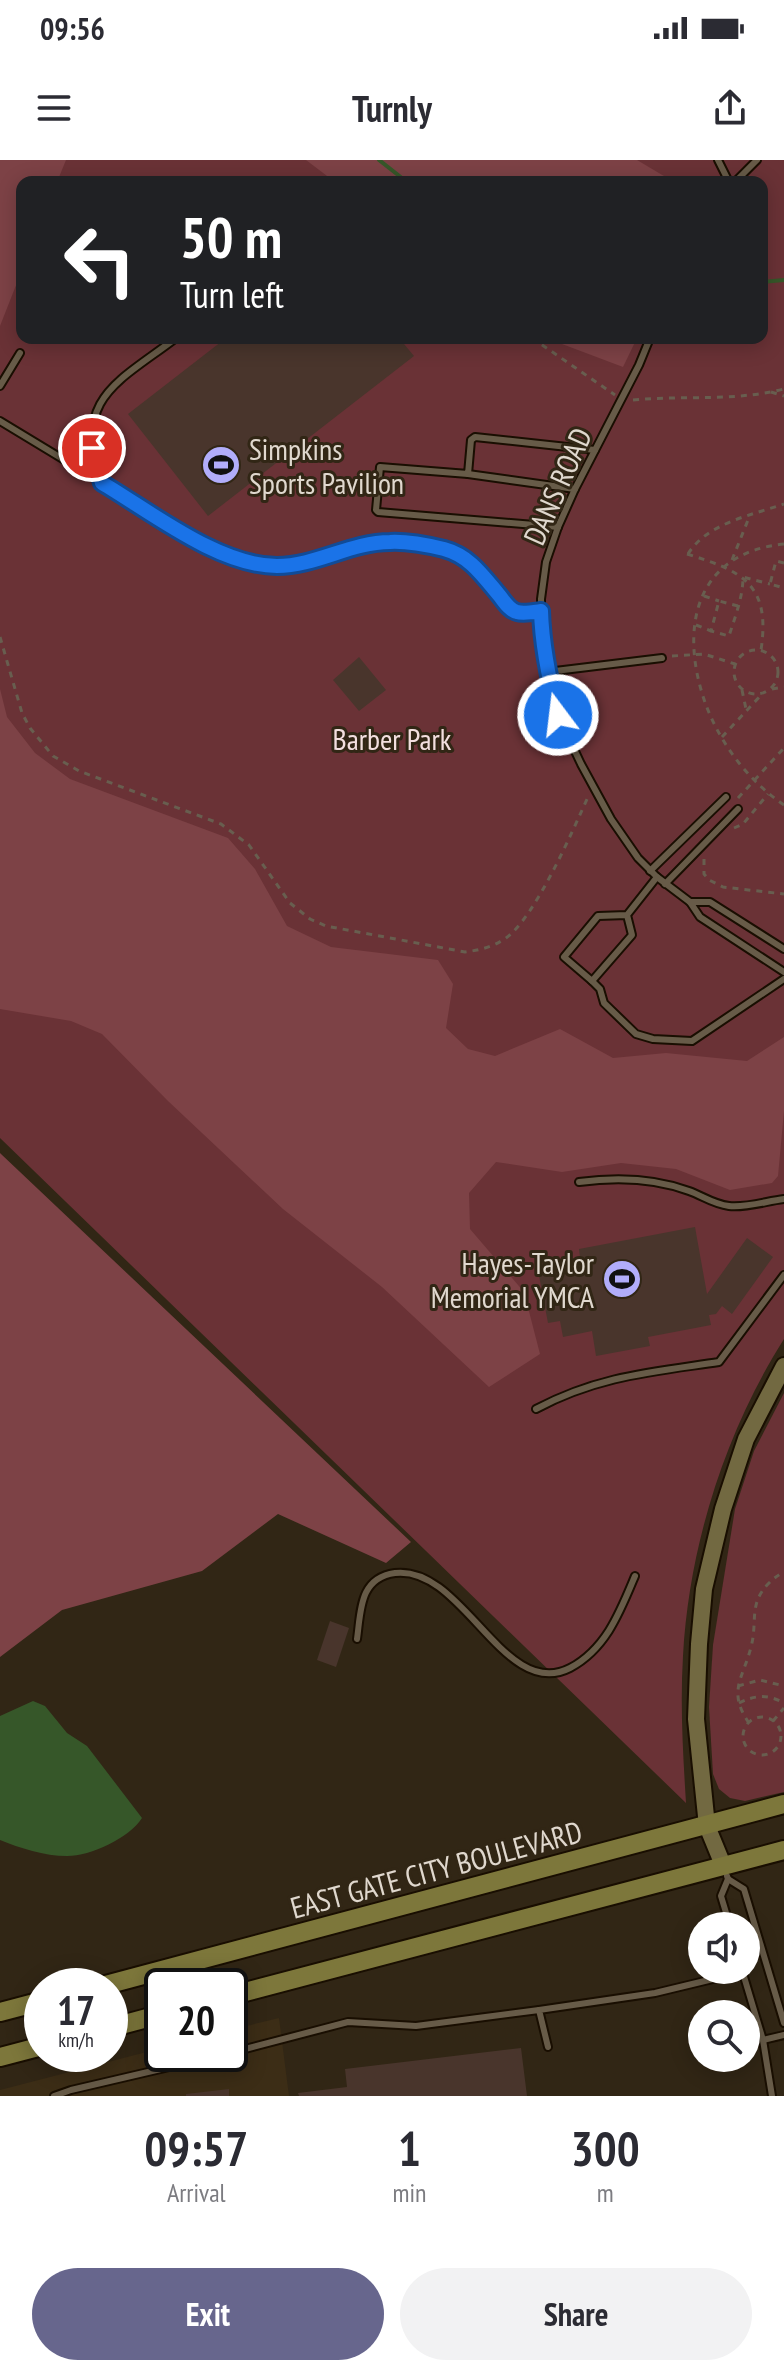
<!DOCTYPE html>
<html lang="en">
<head>
<meta charset="utf-8">
<style>
	:root { --surface:#fff; --page:#f2f2f3; --text:#2b2b33; --muted:#7c7c81; --accent:#67668d }
	body { margin:0; font-family:"PT Sans Narrow",sans-serif; background:var(--page); color:var(--text); height:100vh; display:flex; flex-direction:column; font-size:30px; white-space:nowrap }
	* { box-sizing:border-box; margin:0 }
	p { font-size:26px; color:var(--muted) }
	.icon { flex:none; width:44px; height:44px; fill:none; stroke:currentColor; stroke-width:2; stroke-linecap:round; stroke-linejoin:round }
	.map { position:relative; height:1936px; overflow:hidden }
	.panel { display:flex; flex-direction:column; background:var(--surface); flex:1 }
	.panel>* { flex:none }
	.hud { position:absolute; left:16px; top:16px; width:752px; height:168px; border-radius:16px; box-shadow:0 4px 20px #0003; background:#202124; color:#fff; overflow:hidden }
	.controls { position:absolute; left:688px; top:1752px; display:grid; gap:16px }
	.controls a { display:grid; place-items:center; width:72px; height:72px; border-radius:50%; background:var(--surface); box-shadow:0 4px 20px #0003; font-size:40px }
	.speed { position:absolute; left:24px; top:1808px; display:flex; gap:16px; font-size:40px; font-weight:700; text-align:center }
	.speed>* { display:grid; place-content:center; width:104px; height:104px; border-radius:50%; background:var(--surface); box-shadow:0 4px 20px #0003; line-height:1 }
	.speed small { font-size:20px; font-weight:400 }
	.speed .limit { border:4px solid #111; border-radius:12px; background:#fff; color:#111 }
	.pin { position:absolute; display:grid; place-items:center; width:68px; height:68px; color:#fff; margin:-34px; border:4px solid #fff; border-radius:50%; box-shadow:0 2px 8px #0007 }
	.me { position:absolute; width:88px; margin:-44px; rotate:345deg; stroke-linejoin:round; filter:drop-shadow(0 0 6px #0008) }
	.turn { display:flex; align-items:center; gap:28px; height:168px; padding:0 32px; font-size:36px }
	.turn .icon { width:104px; height:104px; stroke-width:2.5 }
	.turn b { display:block; font-size:56px; line-height:68px }
	.eta { display:flex; justify-content:space-evenly; align-items:center; height:136px; text-align:center }
	.eta b { font-size:48px; font-weight:700; line-height:56px }
	.primary-button { display:flex; gap:16px; margin-top:auto; padding:16px 32px }
	.primary-button a { flex:1; height:92px; border-radius:48px; background:var(--accent); color:#fff; font-size:32px; font-weight:700; line-height:92px; text-align:center }
	.primary-button a+a { background:var(--page); color:var(--text) }
	.status { display:flex; justify-content:space-between; align-items:center; height:56px; padding:0 40px; background:var(--surface); direction:ltr }
	.status svg { height:22px; fill:currentColor }
	header { display:flex; justify-content:space-between; align-items:center; height:104px; padding:0 32px; background:var(--surface); font-size:36px; font-weight:700 }
	.map>svg:first-child { display:block }
</style>
</head>
<body>
<div class="status"><b>09:56</b><svg viewBox="0 0 49 12"><path d="M0 12V9h3v3zM5 12V6h3v6zM10 12V3h3v9zM15 12V0h3v12zM26 1h20v11H26zM47 4h2v5h-2z"/></svg></div>
<header><svg class="icon" aria-label="menu" viewBox="0 0 24 24"><path d="M4 6h16M4 12h16M4 18h16"/></svg>Turnly<svg class="icon" aria-label="share" viewBox="0 0 24 24"><path d="M12 15V3M7 8l5-5 5 5M5 13v7h14v-7"/></svg></header>
<div class="map">
<svg width="784" height="1936" viewBox="0 0 784 1936">
	<rect width="100%" height="100%" fill="#312615"/>
	<polygon fill="#3c2d16" points="279,1858 289,1936 0,1936 0,1930 162,1888 162,1894 230,1894 230,1870"/>
	<g fill="#6a3236" fill-rule="evenodd">
		<path d="M0 0H784V1179C725 1272 689 1386 683 1496 680 1545 683 1594 686 1643L0 978ZM22 22H762V178H22Z"/>
		<polygon points="784,1233 784,1632 745,1641 730,1638 719,1629 713,1614 709,1547 713,1485 735,1349 754,1291"/>
	</g>
	<g fill="#7d4246">
		<polygon points="0,0 66,0 57,22 22,22 22,110 0,166"/>
		<polygon points="306,0 637,0 674,22 335,22"/>
		<polygon points="554,178 637,178 623,207 562,184"/>
		<polygon points="0,529 7,557 35,593 70,619 228,678 255,709 287,766 331,787 438,800 453,824 446,868 468,889 495,896 560,869 613,898 666,893 747,901 784,877 784,951 778,1016 772,1023 730,1030 676,1009 621,1003 562,1012 496,1002 469,1033 470,1069 524,1132 540,1194 489,1227 382,1127 283,1049 168,941 102,874 71,861 0,849"/>
		<polygon points="0,993 1,994 411,1382 386,1403 278,1354 202,1411 62,1450 0,1497"/>
	</g>
	<path fill="#365729" d="M33 1541 45 1546 67 1573 87 1586 142 1658C129 1678 91 1696 67 1696 44 1696 20 1688 0 1680V1556Z"/>
	<g fill="none" stroke-linecap="round" stroke-linejoin="round">
		<g stroke="#365729" stroke-width="4">
			<polyline points="379,0 407,22"/>
			<polyline points="762,122 784,120"/>
		</g>
	</g>
	<g fill="#49352c">
		<polygon points="226,178 399,178 414,196 208,356 128,254"/>
		<polygon points="359,497 386,530 359,551 333,520"/>
		<polygon points="695,1067 707,1134 747,1078 773,1097 732,1154 722,1146 716,1154 709,1155 711,1165 648,1177 650,1186 596,1196 592,1171 563,1177 560,1161 548,1163 537,1105 580,1097 579,1089"/>
		<polygon points="330,1461 349,1468 336,1507 317,1500"/>
		<polygon points="521,1888 527,1936 299,1936 298,1933 347,1927 345,1909"/>
		<polygon points="229,1929 229,1936 186,1936 186,1934"/>
	</g>
	<g fill="none" stroke-linecap="round" stroke-linejoin="round">
		<defs>
			<g id="lane">
				<polyline points="718,0 729,22"/>
				<polyline points="735,22 757,0"/>
				<polyline points="650,178 639,205 575,329 558,367 546,402 541,439 541,472 547,512 558,555 581,604 611,659 638,698 657,717 690,742 700,757 784,812"/>
				<polyline points="0,226 20,193"/>
				<path d="M0 261 208 387C230 397 253 406 278 406 316 405 349 386 386 382 396 381 407 383 417 384 433 386 449 389 464 397 482 408 496 431 509 447L517 452 541 451"/>
				<polyline points="468,314 575,329"/>
				<path d="M102 323C72 238 117 223 176 178"/>
				<polyline points="558,367 378,352 376,350 380,307 468,314 471,280 475,277 595,290"/>
				<polyline points="547,512 662,498"/>
				<polyline points="650,711 726,637"/>
				<polyline points="665,724 738,649"/>
				<polyline points="690,742 710,742 784,789"/>
				<polyline points="627,755 598,756 564,797 592,821 632,775 627,755 657,717"/>
				<polyline points="592,821 600,829 604,843 636,874 653,879 692,881 784,819"/>
				<path d="M579 1022C616 1017 654 1018 689 1031 703 1036 713 1044 729 1046 746 1048 767 1041 784 1039"/>
				<path d="M536 1249C598 1216 652 1212 719 1202L784 1115"/>
				<path d="M357 1479C361 1451 359 1418 395 1413 463 1405 504 1542 570 1508 606 1489 620 1452 635 1416"/>
				<polyline points="727,1716 728,1719 721,1736 730,1766"/>
				<polyline points="728,1719 744,1729 784,1863"/>
				<polyline points="742,1810 763,1880 772,1936"/>
				<polyline points="763,1880 784,1875"/>
				<polyline points="548,1887 539,1850 655,1833 742,1812"/>
				<polyline points="230,1893 348,1862 416,1866 539,1850"/>
				<polyline points="54,1936 71,1930 225,1894"/>
			</g>
			<polyline id="secondary" points="723,1705 707,1666 696,1559 699,1484 704,1429 723,1349 746,1279 784,1206"/>
			<g id="primary">
				<polyline points="102,1826 784,1644"/>
				<polyline points="230,1836 784,1690"/>
				<polyline points="0,1852 42,1841"/>
				<polyline points="110,1868 162,1854"/>
				<polyline points="0,1897 42,1886"/>
			</g>
		</defs>
		<use href="#lane" stroke="#190e01" stroke-width="10"/>
		<use href="#secondary" stroke="#190e01" stroke-width="20"/>
		<use href="#primary" stroke="#190e01" stroke-width="22"/>
		<g stroke="#685e4f" stroke-width="3" stroke-dasharray="6 6" stroke-linecap="butt">
			<polyline points="532,178 615,235"/>
			<polyline points="771,232 784,236"/>
			<path d="M633 240C686 235 731 242 784 229"/>
			<path d="M784 384C693 393 679 471 706 545 721 585 749 621 784 645"/>
			<path d="M687 394C742 411 771 424 761 490"/>
			<path d="M688 394C707 363 752 355 784 344"/>
			<polyline points="732,400 750,355"/>
			<polyline points="784,403 776,401 770,424 784,428"/>
			<polyline points="704,436 719,441"/>
			<path d="M738 446 719 441 711 471 729 476C735 457 743 437 743 417L770 424"/>
			<polyline points="696,465 711,471"/>
			<path d="M0 477 22 553 30 568 53 596 79 611 221 664 249 685 290 743 310 759 326 766 465 792C480 790 493 787 506 778 536 756 572 672 588 637"/>
			<circle cx="756" cy="512" r="22"/>
			<polyline points="672,496 704,494 735,504"/>
			<polyline points="772,529 784,527"/>
			<polyline points="742,530 746,549"/>
			<polyline points="722,577 763,533"/>
			<polyline points="738,638 784,588"/>
			<polyline points="734,668 743,664 768,634"/>
			<polyline points="704,699 704,714 709,720 723,727 784,734"/>
			<polyline points="738,1526 760,1520 784,1526"/>
			<path d="M739 1543C755 1535 768 1534 784 1543"/>
			<circle cx="762" cy="1576" r="19"/>
			<polyline points="773,1561 784,1548"/>
			<path d="M749 1563C727 1531 743 1519 751 1487 758 1461 748 1444 769 1423 774 1418 778 1415 784 1412"/>
		</g>
		<use href="#lane" stroke="#675b48" stroke-width="6"/>
		<use href="#secondary" stroke="#726941" stroke-width="16"/>
		<use href="#primary" stroke="#7d773b" stroke-width="18"/>
	</g>
	<g fill="none" stroke-linecap="round" stroke-linejoin="round">
		<defs>
			<path id="route" d="M92 288 102 323C151 352 219 406 277 406 316 406 351 382 390 382 408 381 427 385 444 389 470 396 483 416 499 435 504 441 509 450 517 452 523 454 534 452 541 451 542 487 549 520 558 555"/>
		</defs>
		<use href="#route" stroke="#114b97" stroke-width="20"/>
		<use href="#route" stroke="#1a73e8" stroke-width="14"/>
	</g>
	<defs>
		<symbol id="stadium-disc" viewBox="-11 -11 22 22"><circle r="9.5" fill="#b1adfa" stroke="#312615"/><path d="M0-5a6.5 5 0 1 0 0 10a6.5 5 0 1 0 0-10ZM-3.5-1.8h7v3.6h-7Z" fill="#111"/></symbol>
	</defs>
	<g fill-rule="evenodd">
		<use href="#stadium-disc" x="199" y="283" width="44" height="44"/>
		<use href="#stadium-disc" x="600" y="1097" width="44" height="44"/>
	</g>
	<g text-anchor="middle" dominant-baseline="central" stroke-width="6" stroke-linejoin="round" paint-order="stroke">
		<g font-size="30" fill="#e0d8ce" stroke="#312615" text-anchor="start">
			<text x="249" y="288">Simpkins<tspan x="249" dy="34">Sports Pavilion</tspan></text>
			<text x="594" y="1102" text-anchor="end">Hayes-Taylor<tspan x="594" dy="34">Memorial YMCA</tspan></text>
		</g>
		<g font-size="30" fill="#e0d8ce" stroke="#312615">
			<text transform="translate(557 326) rotate(-66)">DANS ROAD</text>
			<text transform="translate(436 1709) rotate(-15)">EAST GATE CITY BOULEVARD</text>
		</g>
		<g font-size="30" fill="#f3dfdf" stroke="#312615">
			<text x="392" y="578">Barber Park</text>
		</g>
	</g>
</svg>
<div class="controls">
<a><svg class="icon" aria-label="sound" viewBox="0 0 24 24"><path d="M4 9h4l5-4v14l-5-4H4zM17 9q2 3 0 6"/></svg></a>
<a><svg class="icon" aria-label="search" viewBox="0 0 24 24"><circle cx="10" cy="10" r="6"/><path d="M15 15l6 6"/></svg></a>
</div>
<div class="speed"><div>17<small>km/h</small></div><div class="limit">20</div></div>
<div class="pin" style="left:92px;top:288px;background:#d93025"><svg class="icon" aria-label="arrive" viewBox="0 0 24 24"><path d="M6 21V4h12l-3 4 3 4H6"/></svg></div>
<svg class="me" style="left:558px;top:555px" viewBox="-20 -20 40 40"><circle r="17" fill="#1a73e8" stroke="#fff" stroke-width="3"/><path d="M0-11L8 9 0 5-8 9z" fill="#fff"/></svg>
<div class="hud">
<div class="turn"><svg class="icon" aria-label="left" viewBox="0 0 24 24"><path d="M17 20v-9H6M10 6l-5 5 5 5"/></svg><div><b>50 m</b>Turn left</div></div>
</div>
</div>
<section class="panel">
<div class="eta">
<div><b>09:57</b><p>Arrival</p></div>
<div><b>1</b><p>min</p></div>
<div><b>300</b><p>m</p></div>
</div>
<div class="primary-button"><a>Exit</a><a>Share</a></div>
</section>
</body>
</html>
